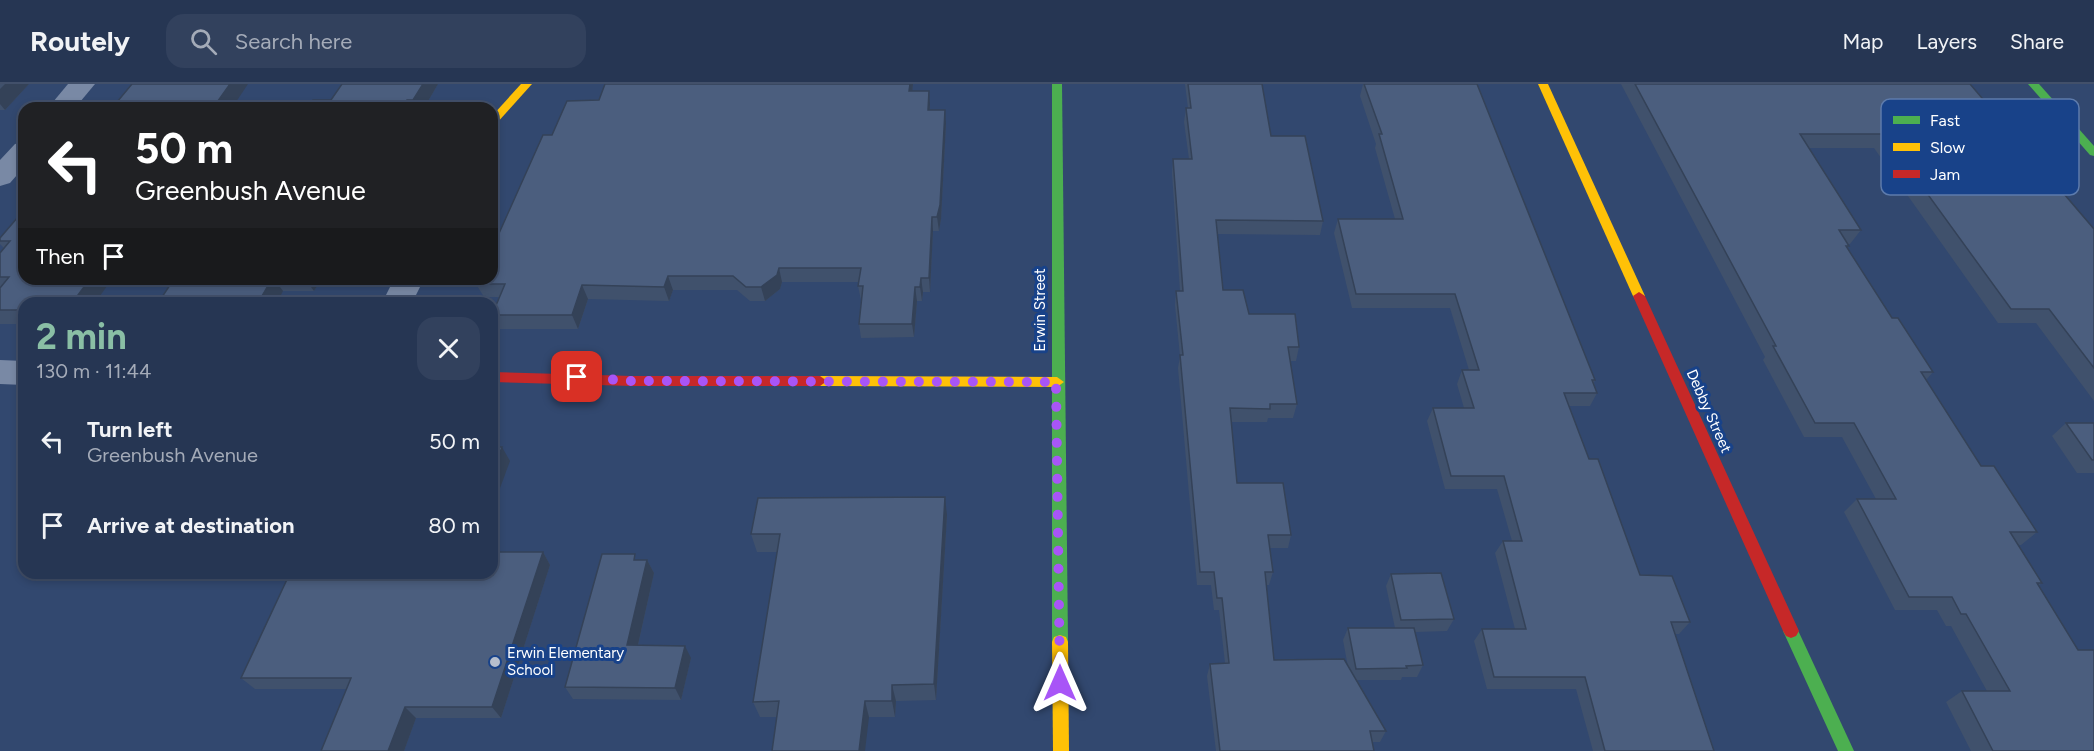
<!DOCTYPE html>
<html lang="en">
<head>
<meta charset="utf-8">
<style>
	:root { --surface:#263653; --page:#32415d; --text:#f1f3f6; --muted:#a4abb8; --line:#42506a; --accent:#8abfa5 }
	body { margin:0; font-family:Figtree,sans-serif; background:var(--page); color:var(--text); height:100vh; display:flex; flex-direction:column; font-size:22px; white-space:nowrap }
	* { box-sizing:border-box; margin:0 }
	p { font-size:20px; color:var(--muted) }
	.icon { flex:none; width:33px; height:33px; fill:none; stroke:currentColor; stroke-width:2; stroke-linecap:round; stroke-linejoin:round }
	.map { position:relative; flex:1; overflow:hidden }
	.sheet { position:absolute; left:18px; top:213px; width:480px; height:282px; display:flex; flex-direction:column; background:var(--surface); border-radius:18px; box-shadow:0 3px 9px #0003,0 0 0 2px var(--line) }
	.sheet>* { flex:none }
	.banner { position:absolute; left:18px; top:18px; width:480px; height:183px; border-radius:18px; box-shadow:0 3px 9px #0003,0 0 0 2px var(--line); background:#202124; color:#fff; overflow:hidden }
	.pin { position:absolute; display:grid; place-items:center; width:51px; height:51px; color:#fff; margin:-26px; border-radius:12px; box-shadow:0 3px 9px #0006 }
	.me { position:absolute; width:66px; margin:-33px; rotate:0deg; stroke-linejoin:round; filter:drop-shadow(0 0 4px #0008) }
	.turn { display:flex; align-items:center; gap:21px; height:126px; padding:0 18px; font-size:27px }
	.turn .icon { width:78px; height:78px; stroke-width:2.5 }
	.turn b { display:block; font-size:42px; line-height:51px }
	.then { display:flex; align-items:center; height:57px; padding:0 18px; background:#0003; gap:12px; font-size:22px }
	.round { display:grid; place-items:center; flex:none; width:63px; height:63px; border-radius:18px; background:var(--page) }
	.head { display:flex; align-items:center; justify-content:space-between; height:102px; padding:0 18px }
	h1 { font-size:36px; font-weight:700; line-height:45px; color:var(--accent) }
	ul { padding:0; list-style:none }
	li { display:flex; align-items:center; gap:18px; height:84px; padding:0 18px }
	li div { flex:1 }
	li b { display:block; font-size:22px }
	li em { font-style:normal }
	header { display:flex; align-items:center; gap:36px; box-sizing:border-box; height:84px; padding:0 30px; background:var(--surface); border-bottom:2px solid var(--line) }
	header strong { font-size:28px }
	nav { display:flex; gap:33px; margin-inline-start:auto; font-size:21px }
	.search { width:420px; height:54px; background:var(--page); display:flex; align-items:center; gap:15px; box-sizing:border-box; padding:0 21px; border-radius:18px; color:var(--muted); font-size:22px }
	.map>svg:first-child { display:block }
</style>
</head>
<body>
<header>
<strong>Routely</strong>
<div class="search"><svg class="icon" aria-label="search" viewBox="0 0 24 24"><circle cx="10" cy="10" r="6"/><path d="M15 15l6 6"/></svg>Search here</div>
<nav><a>Map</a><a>Layers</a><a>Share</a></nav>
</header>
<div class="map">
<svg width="2094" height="667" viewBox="0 0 2094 667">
	<rect width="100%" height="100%" fill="#32486f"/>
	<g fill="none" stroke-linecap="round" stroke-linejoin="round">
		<g fill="#7989a5" fill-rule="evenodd">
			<polygon points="68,0 95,0 75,24 48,24"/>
			<polygon points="24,58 24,83 10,99 0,102 0,76 15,60"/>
			<polygon points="394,195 424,195 412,219 382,219"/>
			<polygon points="0,276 24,277 24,301 0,300"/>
		</g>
		<g fill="#4caf50" fill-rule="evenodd">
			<polygon points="1052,0 1062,0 1068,558 1066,563 1060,565 1054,563 1052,558"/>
			<polygon points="2028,0 2039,0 2094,62 2094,72 2090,71"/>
			<polygon points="1791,540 1796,542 1854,667 1838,667 1783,547 1786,542"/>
		</g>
		<g fill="#ffc107" fill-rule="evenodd">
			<polygon points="521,0 532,0 496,40 492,41 492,32"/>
			<polygon points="1538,0 1548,0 1645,212 1643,215 1635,215 1633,212"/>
			<polygon points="820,292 1057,293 1064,298 1057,303 820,302 813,297"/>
			<polygon points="1060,551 1066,553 1068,558 1069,667 1053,667 1052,558 1054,553"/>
		</g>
		<g fill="#c62828" fill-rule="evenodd">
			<polygon points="1639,208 1645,212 1799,547 1796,552 1791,554 1786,552 1783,547 1633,212"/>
			<polygon points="492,288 632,292 820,292 827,297 820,302 632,302 492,298"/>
		</g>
	</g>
	<g fill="#40516c">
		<polygon points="0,0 29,0 5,26 0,26"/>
		<polygon points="342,0 438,0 424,24 307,24 331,16"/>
		<polygon points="605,0 913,0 912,7 930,21 930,26 946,40 941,135 939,147 933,147 930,208 923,208 922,217 917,217 914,253 861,254 859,240 862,216 861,216 858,202 859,198 782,198 780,205 765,217 750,217 737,206 673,206 669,217 588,215 578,245 500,245 492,231 499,213 484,213 476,200 552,51 599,16"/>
		<polygon points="1185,0 1262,0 1271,52 1323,137 1320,151 1217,150 1223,206 1249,230 1299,263 1296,277 1290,277 1297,320 1293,334 1268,334 1267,338 1231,338 1237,399 1291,451 1288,464 1270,464 1273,488 1269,501 1266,501 1274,576 1348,583 1343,556 1348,544 1395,544 1386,502 1391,490 1454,535 1447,547 1415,548 1423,581 1417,593 1402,593 1401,596 1357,596 1386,647 1380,658 1372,658 1374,667 1216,667 1207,592 1210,580 1225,579 1219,526 1214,526 1211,501 1197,501 1178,284 1180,272 1175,221 1176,207 1180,207 1172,89 1173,75 1189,75 1184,38 1186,24 1188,24"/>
		<polygon points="1363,0 1477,0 1595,296 1594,299 1597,309 1590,322 1569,322 1589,375 1640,491 1690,538 1679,550 1675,550 1714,667 1593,667 1576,605 1487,605 1474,557 1482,545 1515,545 1495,469 1503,457 1512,457 1497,405 1445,405 1427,337 1433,324 1464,324 1457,300 1462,286 1469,286 1450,224 1352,224 1334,149 1338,135 1395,135 1375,64 1376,60 1360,12"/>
		<polygon points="1621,0 1970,0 2094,145 2094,317 2036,239 1998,239 1874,64 1809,64 1861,146 1850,160 1848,160 1849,162 1847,164 1892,234 1933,288 1926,296 1981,382 2037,448 2021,461 2018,461 2042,499 2038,502 2094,667 1971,667 1946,618 1962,607 1987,607 1951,542 1946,542 1937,526 1895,526 1844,428 1857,415 1876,415 1842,353 1804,353 1763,276 1765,273"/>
		<polygon points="24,126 24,240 0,240 0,169 4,164 0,160 0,154"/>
		<polygon points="174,195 321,195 314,207 283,207"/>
		<polygon points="2066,339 2094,339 2094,389 2077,389 2052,352"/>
		<polygon points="947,431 936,616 896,617 895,633 760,633 753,618 777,468 757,468 751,450"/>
		<polygon points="543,468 550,481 501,634 416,634 404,667 321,667 347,605 255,605 241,594"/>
		<polygon points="638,476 647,476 654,489 638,561 691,574 681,616 573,615 565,603"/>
	</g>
	<g fill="#344258">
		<polygon points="5,0 29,0 5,26 0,20 0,5"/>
		<polygon points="230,0 248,0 232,24 213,24"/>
		<polygon points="423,0 438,0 424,24 417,24 413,16"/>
		<polygon points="910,0 913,0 911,21 909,7"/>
		<polygon points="929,7 930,21 929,40 928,26"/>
		<polygon points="407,16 411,24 403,24"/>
		<polygon points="945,26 946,40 941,135 939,147 937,133"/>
		<polygon points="932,133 933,147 930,208 929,194"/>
		<polygon points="779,184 782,198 780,205 765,217 761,203"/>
		<polygon points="668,192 673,206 669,217 664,203"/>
		<polygon points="921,194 923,208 922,217 920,203"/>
		<polygon points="90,195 112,195 95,219 72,219"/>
		<polygon points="272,195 274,195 283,207 277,219 258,219"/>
		<polygon points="305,195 321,195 314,207"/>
		<polygon points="582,201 588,215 578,245 572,231"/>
		<polygon points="915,203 917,217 914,253 912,240"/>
		<polygon points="502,363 510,377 492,426 492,391"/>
		<polygon points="945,413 947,431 936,616 934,600"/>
		<polygon points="543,468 550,481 501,634 492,623"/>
		<polygon points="647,476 654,489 635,574 627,561"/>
		<polygon points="685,562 691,574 681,616 675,604"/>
		<polygon points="892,601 896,617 895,633 892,617"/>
		<polygon points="865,617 869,633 865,667 859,667"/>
		<polygon points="405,623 416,634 404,667 388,667"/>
	</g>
	<g fill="#4b5e7e" stroke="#344258" stroke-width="1.5">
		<polygon points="132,0 230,0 213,24 112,24"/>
		<polygon points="342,0 423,0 413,16 407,16 403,24 307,24 313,16 331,16"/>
		<polygon points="605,0 910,0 909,7 929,7 928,26 945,26 940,121 937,133 932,133 929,194 921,194 920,203 915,203 912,240 859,240 863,202 858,202 861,184 779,184 777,191 761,203 746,203 733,192 668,192 664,203 582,201 572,231 492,231 505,200 476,200 478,195 492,195 492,165 543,51 552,51 567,17 599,16"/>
		<polygon points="1188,0 1262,0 1271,52 1305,52 1323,137 1216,136 1223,206 1243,206 1249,230 1295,230 1299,263 1288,263 1297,320 1270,320 1270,325 1230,324 1237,399 1283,399 1291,451 1268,451 1273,488 1265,488 1274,576 1344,575 1386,647 1370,647 1374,667 1220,667 1210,580 1229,579 1222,514 1217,514 1214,488 1200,488 1180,271 1183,271 1176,207 1183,207 1173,75 1192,75 1186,24 1191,24"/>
		<polygon points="1364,0 1477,0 1595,296 1592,296 1597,309 1564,309 1589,375 1598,375 1640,491 1672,492 1690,538 1671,538 1714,667 1605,667 1585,593 1494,593 1482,545 1526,545 1503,457 1522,457 1504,392 1451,392 1433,324 1474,324 1462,286 1479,286 1455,210 1356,210 1338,135 1403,135 1379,50 1382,50"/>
		<polygon points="1635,0 1970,0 2094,145 2094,284 2049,225 2011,225 1884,50 1800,50 1861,146 1839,146 1849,162 1846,162 1892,234 1898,234 1933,288 1921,288 1981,382 1994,382 2037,448 2010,448 2042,499 2037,499 2078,566 2094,566 2094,667 1993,667 1962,607 2010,607 1966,530 1961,530 1952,513 1909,513 1857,415 1896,415 1854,339 1815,339 1773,262 1776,262"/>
		<polygon points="24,126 24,195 90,195 72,219 24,219 24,226 0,226 0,204 9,193 0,193 0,169 10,157 0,157 0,154"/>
		<polygon points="174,195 272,195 258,219 158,219"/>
		<polygon points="2066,339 2094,339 2094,376 2092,376"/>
		<polygon points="492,363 502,363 492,391"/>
		<polygon points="945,413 934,600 892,601 892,617 865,617 859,667 772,667 779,617 753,618 780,450 751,450 758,414"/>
		<polygon points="492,468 543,468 492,623 405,623 388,667 321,667 351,594 241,594 290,489 492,489"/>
		<polygon points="602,470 635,470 634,476 647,476 627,561 685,562 675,604 565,603"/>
		<polygon points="1441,489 1454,535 1401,536 1391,490"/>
		<polygon points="1348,544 1414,544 1423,581 1406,582 1407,584 1356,585"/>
	</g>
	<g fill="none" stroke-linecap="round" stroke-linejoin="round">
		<polyline stroke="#a855f7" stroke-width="10" stroke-dasharray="0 18" points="577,293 632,297 1056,298 1060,599"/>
	</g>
	<circle fill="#b7bfcd" stroke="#184289" stroke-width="2" cx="495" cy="578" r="6"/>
	<g text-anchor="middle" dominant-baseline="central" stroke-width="6" stroke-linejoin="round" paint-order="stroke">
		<g font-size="15" fill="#fff" stroke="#184289">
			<text transform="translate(1040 226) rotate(-90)">Erwin Street</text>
			<text transform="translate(1709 327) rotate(66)">Debby Street</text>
		</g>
		<g font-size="15" fill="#fff" stroke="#184289" text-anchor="start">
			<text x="507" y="569">Erwin Elementary<tspan x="507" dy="17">School</tspan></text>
		</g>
	</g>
	<rect x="1881" y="15" width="198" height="96" rx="9" fill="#184289" stroke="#5d7bac" stroke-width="1.5"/>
	<rect x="1893" y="32" width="27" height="8" fill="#4caf50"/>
	<rect x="1893" y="59" width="27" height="8" fill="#ffc107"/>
	<rect x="1893" y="86" width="27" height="8" fill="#c62828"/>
	<g font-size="16" fill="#fff">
		<text x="1930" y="42">Fast</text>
		<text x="1930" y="69">Slow</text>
		<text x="1930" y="96">Jam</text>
	</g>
</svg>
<div class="pin" style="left:577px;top:293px;background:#d93025"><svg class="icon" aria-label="arrive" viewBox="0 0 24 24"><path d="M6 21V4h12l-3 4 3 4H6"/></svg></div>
<svg class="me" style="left:1060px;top:599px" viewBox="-20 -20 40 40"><path d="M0-17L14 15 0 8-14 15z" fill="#a855f7" stroke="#fff" stroke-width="4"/></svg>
<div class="banner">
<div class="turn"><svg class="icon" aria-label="left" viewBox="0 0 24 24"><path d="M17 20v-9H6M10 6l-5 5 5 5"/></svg><div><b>50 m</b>Greenbush Avenue</div></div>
<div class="then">Then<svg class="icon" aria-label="arrive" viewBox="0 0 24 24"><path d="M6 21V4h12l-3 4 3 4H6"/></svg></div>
</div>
<section class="sheet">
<div class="head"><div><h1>2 min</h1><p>130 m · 11:44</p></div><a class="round"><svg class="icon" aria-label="close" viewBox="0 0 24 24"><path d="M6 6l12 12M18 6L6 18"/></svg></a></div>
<ul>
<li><svg class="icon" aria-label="left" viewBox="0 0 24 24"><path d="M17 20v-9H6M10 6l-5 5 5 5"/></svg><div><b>Turn left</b><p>Greenbush Avenue</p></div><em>50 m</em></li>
<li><svg class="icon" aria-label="arrive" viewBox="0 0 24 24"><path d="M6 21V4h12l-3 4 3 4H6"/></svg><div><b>Arrive at destination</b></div><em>80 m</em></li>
</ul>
</section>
</div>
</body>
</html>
